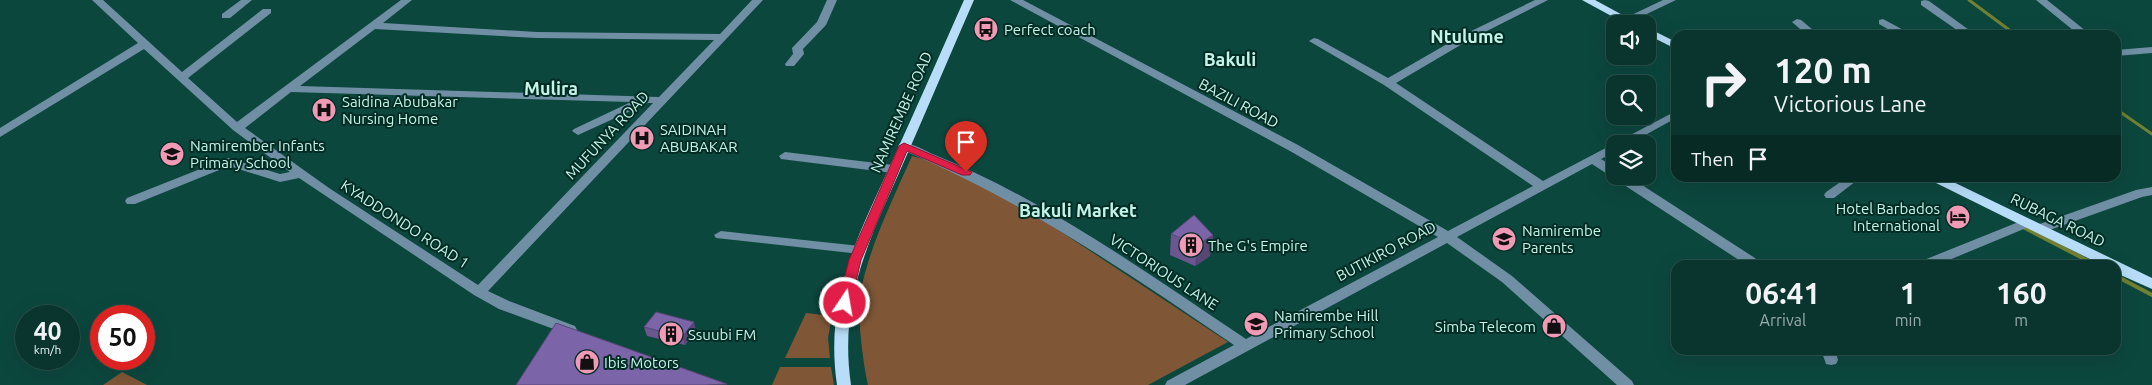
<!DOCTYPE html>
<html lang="en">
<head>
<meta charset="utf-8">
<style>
	:root { --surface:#09352e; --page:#17403a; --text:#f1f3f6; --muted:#99abaa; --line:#29504a }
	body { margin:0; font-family:Ubuntu,sans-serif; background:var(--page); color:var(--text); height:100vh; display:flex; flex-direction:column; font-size:19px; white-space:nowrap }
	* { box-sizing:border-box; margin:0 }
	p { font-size:16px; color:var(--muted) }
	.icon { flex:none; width:28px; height:28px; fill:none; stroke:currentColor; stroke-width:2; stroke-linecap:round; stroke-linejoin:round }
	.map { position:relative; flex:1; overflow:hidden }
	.drawer { position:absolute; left:1671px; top:260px; width:450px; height:95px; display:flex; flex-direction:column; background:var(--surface); border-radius:15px; box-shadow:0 5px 20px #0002,0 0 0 1px var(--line) }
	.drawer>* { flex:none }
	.top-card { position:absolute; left:1671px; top:30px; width:450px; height:152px; border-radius:15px; box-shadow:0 5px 20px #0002,0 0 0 1px var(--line); background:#09352e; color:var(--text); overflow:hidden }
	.controls { position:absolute; left:1606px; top:15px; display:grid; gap:10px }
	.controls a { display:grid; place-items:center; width:50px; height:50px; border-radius:10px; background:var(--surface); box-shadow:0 5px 20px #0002,0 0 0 1px var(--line); font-size:25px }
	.speed { position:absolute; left:15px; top:305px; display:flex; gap:10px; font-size:25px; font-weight:700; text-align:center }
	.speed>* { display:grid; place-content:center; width:65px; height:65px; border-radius:50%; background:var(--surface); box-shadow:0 5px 20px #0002,0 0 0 1px var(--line); line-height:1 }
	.speed small { font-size:12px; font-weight:400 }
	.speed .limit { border:8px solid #d22; background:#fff; color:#111 }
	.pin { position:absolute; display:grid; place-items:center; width:42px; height:42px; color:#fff; margin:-51px -21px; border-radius:50% 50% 50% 0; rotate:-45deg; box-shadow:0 0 5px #0007 }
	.pin .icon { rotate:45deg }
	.me { position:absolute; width:55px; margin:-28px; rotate:12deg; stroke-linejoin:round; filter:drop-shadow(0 0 4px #0008) }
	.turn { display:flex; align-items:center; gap:18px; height:105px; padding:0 20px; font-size:22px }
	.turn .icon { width:65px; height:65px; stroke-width:2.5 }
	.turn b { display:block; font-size:35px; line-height:42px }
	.then { display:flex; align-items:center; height:48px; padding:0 20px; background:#0003; gap:10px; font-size:19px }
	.eta { display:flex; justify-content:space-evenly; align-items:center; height:85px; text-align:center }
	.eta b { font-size:30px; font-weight:600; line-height:35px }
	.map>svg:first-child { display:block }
</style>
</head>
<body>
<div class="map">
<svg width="2152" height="385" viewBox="0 0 2152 385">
	<rect width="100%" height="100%" fill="#0c473e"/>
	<g fill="#7f5737">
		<path d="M912 156 930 161 1022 206 1228 342 1148 385H868C863 362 856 312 861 289 871 243 893 199 912 156Z"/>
		<polygon points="806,313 832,316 828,338 830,358 785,358"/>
		<polygon points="780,367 831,367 834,385 772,385"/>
		<polygon points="122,372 147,385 103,385"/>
	</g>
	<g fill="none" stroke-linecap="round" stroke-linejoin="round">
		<g stroke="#728131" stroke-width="3">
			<polyline points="1969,0 2016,35"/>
			<polyline points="2116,109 2152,134"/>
		</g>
		<g stroke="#728131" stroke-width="4">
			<polyline points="2025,228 2096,265"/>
			<polyline points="2116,276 2152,295"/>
		</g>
		<g fill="#708fa5" fill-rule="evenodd">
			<path d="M92 0H103L182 72 263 9H271V13L188 78 237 122 401 0H412L383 23 537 32 720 34 752 0H763L488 291 509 301 575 326 577 330 575 334 570 335 499 309 474 295 299 178 280 182 229 166 135 204H127L125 201 127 198 228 158 280 174 290 172 233 130 144 49 0 137V128L138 43ZM375 29 537 38 714 40 659 97 300 86ZM291 92 631 102 574 129 572 131 578 135 648 103H653L478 285 329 188 245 128Z"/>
			<polygon points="241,0 252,0 230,18 222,18 222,14"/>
			<polygon points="827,0 837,0 826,25 803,49 804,54 794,66 786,66 785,64 793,54 792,48 817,22"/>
			<path d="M1010 0H1023L1298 145 1448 231 1533 186 1384 85 1309 41 1314 38 1318 39 1388 78 1461 36 1535 0H1548L1469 40 1396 83 1543 181 1676 111V118L1629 144H1615V152L1601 159 1615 168V176H1628L1755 258 1757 261 1752 265 1745 264 1592 164 1457 237 1512 276 1632 381 1634 385H1617L1502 282 1447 243 1185 385H1165L1167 381 1234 345C1125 271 1022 200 900 149L898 146 900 143C910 141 925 151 935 155 1047 201 1146 272 1246 339L1438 237 1290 151Z"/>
			<polygon points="1663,0 1676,0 1630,22 1622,22 1621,20"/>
			<polygon points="1925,0 1929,1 1976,35 1964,35 1921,5 1921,1"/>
			<polygon points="2036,0 2047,0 2091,35 2079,35"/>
			<polygon points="1797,19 1801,20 1819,35 1807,35 1792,22"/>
			<polygon points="1883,19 1909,33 1910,35 1898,35 1879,24 1879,20"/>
			<polygon points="1767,29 1776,35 1764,35 1762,32"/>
			<polygon points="2152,47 2152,53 2116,56 2116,50"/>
			<polygon points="785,152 893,165 899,169 893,173 781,159 779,156"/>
			<polygon points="1846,178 1860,178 1834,198 1826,198 1824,195 1826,192"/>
			<polygon points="2152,187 2152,195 2142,197 2044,232 2039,233 2033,229 2034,226 2136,190"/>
			<polygon points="2026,219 2031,220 2032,223 2031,226 1937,265 1917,265 1919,262"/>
			<polygon points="721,231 860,246 867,250 860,254 716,238 714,235"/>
			<polygon points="1821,350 1835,350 1838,360 1836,364 1831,365 1826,364"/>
		</g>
		<g fill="#b7ddf8" fill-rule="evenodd">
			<path d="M964 0H974C951 52 929 105 906 157 872 235 838 296 851 385H837C824 296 859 235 894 157 918 104 941 52 964 0Z"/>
			<polygon points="1582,0 1595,0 1639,24 1626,24"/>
			<polygon points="1648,28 1676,42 1676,49 1648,35"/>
			<polygon points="1930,178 1945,178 2152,278 2152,289 2116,273 2116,265 2102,265 1932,181"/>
		</g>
	</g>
	<g fill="#6b5690">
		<polygon points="1171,234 1213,235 1210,256 1195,266 1170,255"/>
		<polygon points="644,327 696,330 685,345 647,336"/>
	</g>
	<g fill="#574676">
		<polygon points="1213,235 1210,256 1195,266 1197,245"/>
		<polygon points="694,322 696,330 685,345 682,337"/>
	</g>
	<g fill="#7c64a8" stroke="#574676">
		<polygon points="1194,215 1213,235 1197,245 1171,234"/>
		<polygon points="656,312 694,322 682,337 644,327"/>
		<polygon points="556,323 727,384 706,385 516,385"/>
	</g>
	<polygon fill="#e11d48" stroke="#92132f" points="904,143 972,172 970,175 962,175 907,151 861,260 851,303 845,308 840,306 838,303 849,260 899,146"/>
	<defs>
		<symbol id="bus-disc" viewBox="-11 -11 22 22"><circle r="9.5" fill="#f09ab6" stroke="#002c24"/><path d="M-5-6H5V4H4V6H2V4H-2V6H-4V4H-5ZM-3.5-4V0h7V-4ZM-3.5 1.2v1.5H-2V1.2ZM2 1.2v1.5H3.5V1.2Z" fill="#111"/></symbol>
		<symbol id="hospital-disc" viewBox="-11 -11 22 22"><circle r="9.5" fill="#f09ab6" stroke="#002c24"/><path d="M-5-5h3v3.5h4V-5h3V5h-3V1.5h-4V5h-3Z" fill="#111"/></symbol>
		<symbol id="school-disc" viewBox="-11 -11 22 22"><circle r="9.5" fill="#f09ab6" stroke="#002c24"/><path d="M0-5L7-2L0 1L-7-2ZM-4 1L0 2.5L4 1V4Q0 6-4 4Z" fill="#111"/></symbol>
		<symbol id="hotel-disc" viewBox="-11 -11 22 22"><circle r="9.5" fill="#f09ab6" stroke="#002c24"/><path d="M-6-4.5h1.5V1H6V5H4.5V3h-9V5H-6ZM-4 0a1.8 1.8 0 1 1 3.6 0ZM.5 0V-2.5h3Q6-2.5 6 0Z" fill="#111"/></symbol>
		<symbol id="building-disc" viewBox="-11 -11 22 22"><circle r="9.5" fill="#f09ab6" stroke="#002c24"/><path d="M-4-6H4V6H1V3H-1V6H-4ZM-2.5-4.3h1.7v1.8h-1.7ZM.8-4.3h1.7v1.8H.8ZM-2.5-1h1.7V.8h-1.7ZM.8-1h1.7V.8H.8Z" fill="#111"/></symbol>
		<symbol id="shop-disc" viewBox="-11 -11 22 22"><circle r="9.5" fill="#f09ab6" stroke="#002c24"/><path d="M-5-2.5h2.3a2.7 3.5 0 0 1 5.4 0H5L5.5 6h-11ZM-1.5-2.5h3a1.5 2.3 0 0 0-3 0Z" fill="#111"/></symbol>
	</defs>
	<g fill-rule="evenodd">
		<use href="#bus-disc" x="972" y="15" width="28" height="28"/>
		<use href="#hospital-disc" x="310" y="96" width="28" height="28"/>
		<use href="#hospital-disc" x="628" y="124" width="28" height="28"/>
		<use href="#school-disc" x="158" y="140" width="28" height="28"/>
		<use href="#hotel-disc" x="1944" y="203" width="28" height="28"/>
		<use href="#school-disc" x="1490" y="225" width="28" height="28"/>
		<use href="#building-disc" x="1177" y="231" width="28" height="28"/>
		<use href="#school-disc" x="1242" y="310" width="28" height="28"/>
		<use href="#shop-disc" x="1540" y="312" width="28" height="28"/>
		<use href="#building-disc" x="657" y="320" width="28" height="28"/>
		<use href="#shop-disc" x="573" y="348" width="28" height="28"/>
	</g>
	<g text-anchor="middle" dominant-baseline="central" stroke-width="4" stroke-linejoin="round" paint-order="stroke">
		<g font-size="15" fill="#c4f3e8" stroke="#002c24" text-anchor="start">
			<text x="1004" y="29">Perfect coach</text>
			<text x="342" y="101">Saidina Abubakar<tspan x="342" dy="17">Nursing Home</tspan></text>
			<text x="660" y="129">SAIDINAH<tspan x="660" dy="17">ABUBAKAR</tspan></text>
			<text x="190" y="145">Namirember Infants<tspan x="190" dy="17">Primary School</tspan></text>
			<text x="1940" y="208" text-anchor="end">Hotel Barbados<tspan x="1940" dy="17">International</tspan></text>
			<text x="1522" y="230">Namirembe<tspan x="1522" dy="17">Parents</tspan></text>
			<text x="1208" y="245">The G's Empire</text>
			<text x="1274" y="315">Namirembe Hill<tspan x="1274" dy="17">Primary School</tspan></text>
			<text x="1536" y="326" text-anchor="end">Simba Telecom</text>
			<text x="688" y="334">Ssuubi FM</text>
			<text x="604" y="362">Ibis Motors</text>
		</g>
		<g font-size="15" fill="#c4f3e8" stroke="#002c24">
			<text transform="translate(1239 103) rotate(28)">BAZILI ROAD</text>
			<text transform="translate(901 112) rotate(-66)">NAMIREMBE ROAD</text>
			<text transform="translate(607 135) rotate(-47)">MUFUNYA ROAD</text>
			<text transform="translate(2058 220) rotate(26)">RUBAGA ROAD</text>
			<text transform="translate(405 224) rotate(33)">KYADDONDO ROAD 1</text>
			<text transform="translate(1386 251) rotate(-28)">BUTIKIRO ROAD</text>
			<text transform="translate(1164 272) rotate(33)">VICTORIOUS LANE</text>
		</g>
		<g font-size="18" font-weight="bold" fill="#c4f3e8" stroke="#002c24">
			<text x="1467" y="36">Ntulume</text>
			<text x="1230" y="59">Bakuli</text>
			<text x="551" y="88">Mulira</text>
			<text x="1078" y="210">Bakuli Market</text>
		</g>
	</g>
</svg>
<div class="controls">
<a><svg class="icon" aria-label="sound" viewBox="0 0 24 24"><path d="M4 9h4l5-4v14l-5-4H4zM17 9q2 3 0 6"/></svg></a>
<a><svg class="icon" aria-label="search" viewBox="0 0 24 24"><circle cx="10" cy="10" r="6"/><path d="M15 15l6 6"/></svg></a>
<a><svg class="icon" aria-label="layers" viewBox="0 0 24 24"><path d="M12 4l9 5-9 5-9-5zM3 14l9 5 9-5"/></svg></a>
</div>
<div class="speed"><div>40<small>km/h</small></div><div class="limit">50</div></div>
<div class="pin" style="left:966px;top:172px;background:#d93025"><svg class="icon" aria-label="arrive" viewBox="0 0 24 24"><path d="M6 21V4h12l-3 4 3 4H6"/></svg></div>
<svg class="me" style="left:845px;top:303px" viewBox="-20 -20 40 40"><circle r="17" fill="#e11d48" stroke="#fff" stroke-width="3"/><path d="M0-11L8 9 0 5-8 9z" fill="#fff"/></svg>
<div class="top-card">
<div class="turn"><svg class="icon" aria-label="right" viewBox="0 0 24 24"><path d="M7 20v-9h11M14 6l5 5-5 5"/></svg><div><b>120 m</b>Victorious Lane</div></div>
<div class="then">Then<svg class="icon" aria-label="arrive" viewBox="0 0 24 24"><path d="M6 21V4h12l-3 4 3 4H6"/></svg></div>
</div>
<section class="drawer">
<div class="eta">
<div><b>06:41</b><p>Arrival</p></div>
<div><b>1</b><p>min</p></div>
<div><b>160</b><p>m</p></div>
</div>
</section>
</div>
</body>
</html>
